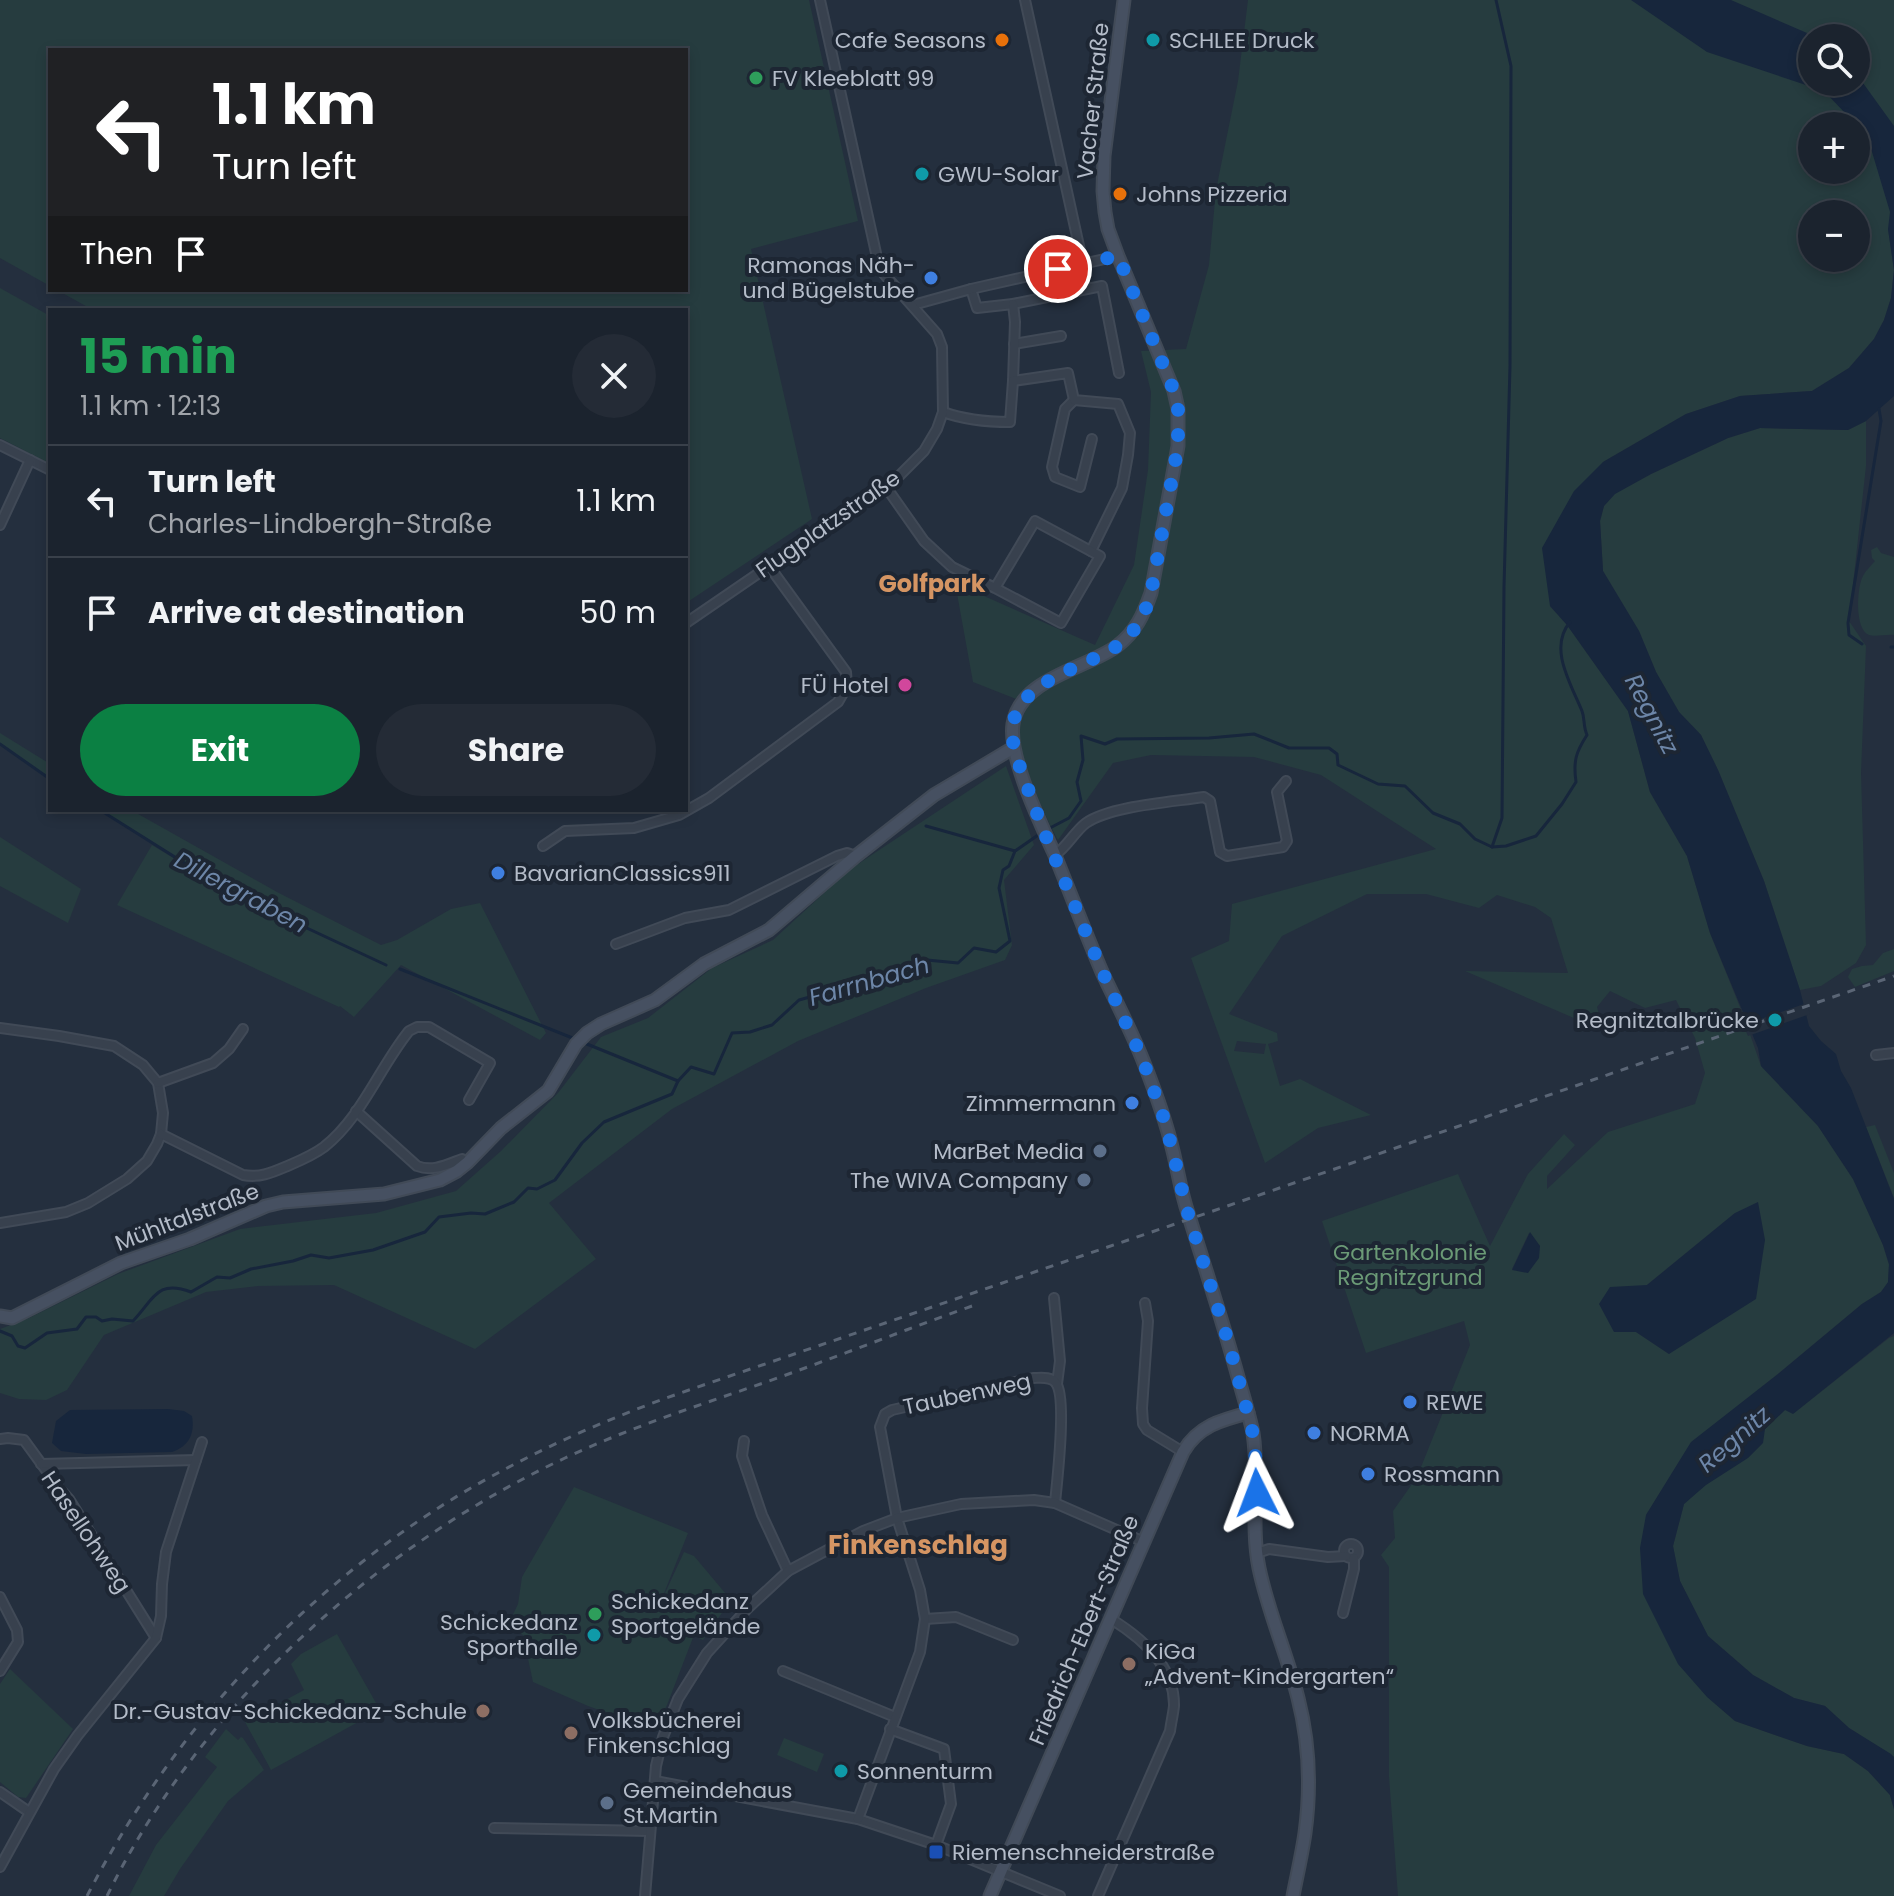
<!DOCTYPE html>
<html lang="en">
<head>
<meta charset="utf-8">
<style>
	:root { --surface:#1b232e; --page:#242b36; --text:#f1f3f6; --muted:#a0a4aa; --line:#39404a; --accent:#0b8043 }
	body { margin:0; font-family:Poppins,sans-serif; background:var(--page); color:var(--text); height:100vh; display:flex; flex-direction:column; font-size:30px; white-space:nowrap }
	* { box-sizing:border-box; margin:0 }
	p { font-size:26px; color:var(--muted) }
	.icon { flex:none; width:44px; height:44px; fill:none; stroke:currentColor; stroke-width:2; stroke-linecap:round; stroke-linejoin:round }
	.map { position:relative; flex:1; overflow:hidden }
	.drawer { position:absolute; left:48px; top:308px; width:640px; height:504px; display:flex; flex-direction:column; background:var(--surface); border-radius:0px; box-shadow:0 4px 12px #0003,0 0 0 2px var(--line) }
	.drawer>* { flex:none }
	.guide { position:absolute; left:48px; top:48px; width:640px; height:244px; border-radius:0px; box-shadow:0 4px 12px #0003,0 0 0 2px var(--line); background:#202124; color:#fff; overflow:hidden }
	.tools { position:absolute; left:1798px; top:24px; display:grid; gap:16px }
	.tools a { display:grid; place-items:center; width:72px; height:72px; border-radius:50%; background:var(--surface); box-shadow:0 4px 12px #0003,0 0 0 2px var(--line); font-size:40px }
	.pin { position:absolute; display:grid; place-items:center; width:68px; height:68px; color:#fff; margin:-34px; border:4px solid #fff; border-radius:50%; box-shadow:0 2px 8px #0007 }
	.me { position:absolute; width:88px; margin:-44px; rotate:357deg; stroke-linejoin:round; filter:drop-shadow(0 0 6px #0008) }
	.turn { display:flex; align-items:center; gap:28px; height:168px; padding:0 32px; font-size:36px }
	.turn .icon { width:104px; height:104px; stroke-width:2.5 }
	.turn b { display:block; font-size:56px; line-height:68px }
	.then { display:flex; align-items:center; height:76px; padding:0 32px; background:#0003; gap:16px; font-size:30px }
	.round { display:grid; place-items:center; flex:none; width:84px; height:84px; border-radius:42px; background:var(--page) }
	.summary { display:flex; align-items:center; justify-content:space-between; height:136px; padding:0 32px }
	h1 { font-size:48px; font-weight:700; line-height:60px; color:#1e9e55 }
	.cta { display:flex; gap:16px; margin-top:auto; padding:16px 32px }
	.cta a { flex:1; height:92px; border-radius:48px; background:var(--accent); color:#fff; font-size:32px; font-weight:700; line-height:92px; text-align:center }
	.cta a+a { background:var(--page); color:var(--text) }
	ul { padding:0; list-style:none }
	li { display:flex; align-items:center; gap:24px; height:112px; padding:0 32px; border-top:2px solid var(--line) }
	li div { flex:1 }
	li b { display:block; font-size:30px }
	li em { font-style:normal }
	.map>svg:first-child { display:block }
</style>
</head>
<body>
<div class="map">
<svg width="1894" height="1896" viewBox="0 0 1894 1896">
	<rect width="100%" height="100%" fill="#242f3e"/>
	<g fill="#263c3f" fill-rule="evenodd">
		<polygon points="0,0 809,0 858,221 751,249 812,519 686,603 686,310 93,310 57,290 686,290 686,50 50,50 50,286 0,258"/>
		<path d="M1248 0H1894V224L1888 229 1894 270 1891 298 1884 320 1874 339 1849 368 1812 391 1740 396 1686 414 1603 462 1550 606 1567 625 1628 711 1650 792 1687 856 1710 933 1744 1017 1761 1066 1818 1126 1853 1179 1883 1245 1889 1265 1888 1283 1881 1292 1862 1304 1778 1374 1691 1443 1646 1515 1678 1663 1708 1697 1735 1721 1807 1746 1844 1754 1868 1771 1890 1795 1894 1809V1896H1398L1389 1777V1567L1381 1555 1395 1538 1393 1511 1417 1477 1470 1345 1464 1321 1366 1353 1322 1221 1458 1174 1490 1246 1528 1174 1564 1134 1575 1145 1547 1176V1189L1608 1132 1695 1104 1705 1073 1695 1038 1676 1000 1645 1008 1610 991 1597 1007 1604 1031 1465 971 1568 973 1551 918 1535 907 1497 895 1479 908 1426 894H1367L1282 936 1229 1014 1277 1033 1278 1041 1268 1044 1280 1086 1300 1079 1371 1115 1318 1128 1265 1163 1191 958 1229 941 1232 904 1436 849 1321 775 1254 757 1151 755 1113 763 1058 840C1046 819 1015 750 1019 727 1020 720 1026 711 1029 704L973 682 956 588 984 596 1095 645 1134 565 1148 470 1151 392 1141 351 1186 349 1209 265 1216 190 1238 81ZM1812 38H1856V82H1812ZM1812 126H1856V170H1812ZM1812 214H1856V258H1812ZM1237 1041 1266 1044 1264 1054 1234 1051ZM1735 1213 1669 1354 1636 1332 1647 1285ZM1529 1233 1540 1246 1513 1270 1512 1269Z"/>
		<polygon points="0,288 50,316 50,464 0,438"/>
		<polygon points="1866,421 1866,466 1849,621 1866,646 1861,773 1866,945 1856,963 1821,986 1800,990 1764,881 1718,770 1701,735 1679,712 1656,672 1639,631 1603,571 1600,521 1604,506 1614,494 1651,474 1728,438 1760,428 1848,430"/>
		<path d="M1877 547 1881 553 1894 557V635C1887 634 1875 637 1869 635 1854 629 1857 586 1863 576 1866 570 1871 566 1875 561L1872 558 1871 550Z"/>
		<polygon points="0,733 50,764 50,778 0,743"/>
		<polygon points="1006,766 1034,845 1004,880 1012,945 1005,960 926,988 798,1041 672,1109 549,1203 596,1259 475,1349 334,1285 258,1286 206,1292 104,1335 67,1390 46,1400 19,1399 0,1393 0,1329 29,1318 118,1274 240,1229 376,1213 456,1191 501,1151 558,1093 601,1037 648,1018 712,968 773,940 849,870"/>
		<polygon points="101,810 131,810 277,892 381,945 397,940 451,909 480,903 546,1033 540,1040 401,965 354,1017 340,1006 339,1007 117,905 152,845 233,894 307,928 234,892"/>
		<polygon points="0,837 81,889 68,923 0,886"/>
		<polygon points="1894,949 1894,971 1855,987 1848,977 1852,969 1862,966 1873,965 1883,953"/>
		<polygon points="1875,1125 1894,1173 1894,1198 1866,1127"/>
		<polygon points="1894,1336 1894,1757 1849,1728 1825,1706 1794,1698 1753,1675 1708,1636 1680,1581 1673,1546 1684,1504 1786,1409 1794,1413 1889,1338"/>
		<polygon points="574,1487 688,1533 659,1606 684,1552 694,1556 731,1600 703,1640 695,1636 693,1626 694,1635 667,1705 658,1724 654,1729 588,1706 533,1682 523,1635 507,1627 518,1604 522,1577"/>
		<polygon points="337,1634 380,1710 271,1770 245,1722 304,1690 291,1664 301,1654"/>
		<polygon points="10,1669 73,1729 26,1798 18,1797 0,1782 0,1684"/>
		<polygon points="226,1729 238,1740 241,1737 243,1738 264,1770 228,1801 180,1869 164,1896 129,1896 156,1845 217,1767 205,1757"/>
		<polygon points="784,1738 824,1754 817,1772 777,1755"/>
	</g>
	<g fill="#17263c">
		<polygon points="1631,0 1731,0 1814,36 1815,38 1812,38 1812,82 1856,82 1856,77 1863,83 1894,126 1894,396 1866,421 1848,430 1760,428 1728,438 1651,474 1615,494 1604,506 1600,521 1603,571 1639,631 1656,672 1679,712 1701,735 1718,770 1764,881 1800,990 1809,1026 1821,1041 1836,1054 1841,1071 1851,1088 1894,1199 1894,1333 1793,1414 1785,1410 1765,1429 1763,1443 1748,1458 1706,1485 1684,1504 1673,1546 1680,1581 1708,1636 1753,1675 1794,1698 1825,1706 1849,1728 1891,1754 1894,1757 1894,1809 1890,1795 1868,1771 1844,1754 1807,1746 1735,1721 1707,1697 1678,1664 1643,1594 1640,1548 1646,1515 1691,1442 1778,1374 1862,1304 1881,1292 1888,1282 1889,1264 1883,1245 1853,1179 1818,1126 1761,1066 1758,1048 1710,933 1687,856 1650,792 1628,711 1567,625 1550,606 1542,548 1574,491 1603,462 1686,414 1740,396 1812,391 1849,368 1874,339 1884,320 1891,298 1894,270 1888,229 1890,212 1872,152 1856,129 1856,126 1854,126 1846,114 1824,91 1707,52"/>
		<polygon points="1758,1202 1765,1240 1756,1299 1669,1354 1636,1332 1614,1332 1599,1304 1610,1287 1647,1285 1735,1213"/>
		<polygon points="1530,1232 1540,1246 1539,1258 1528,1273 1512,1270"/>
		<path d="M168 1409 184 1411 192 1416C195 1434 189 1446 172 1452L86 1454 61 1451 52 1443 56 1421 70 1410Z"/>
	</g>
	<polygon fill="#242f3e" points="1807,1003 1810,1014 1748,1036 1743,1025"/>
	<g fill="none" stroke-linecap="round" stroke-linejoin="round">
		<g stroke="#17263c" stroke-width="3">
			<polyline points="1862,644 1849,635 1848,623 1881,421 1879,409"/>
			<polyline points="1891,647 1894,647"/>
			<polyline points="0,744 50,779"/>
			<polyline points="100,810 232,893 386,965"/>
			<polyline points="926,826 1015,851"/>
			<path d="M1048 829 1069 818 1081 801 1077 782 1083 760 1081 736 1105 744 1117 739 1209 738 1254 734 1289 748H1329L1337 754 1338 765 1378 784 1405 786 1433 813 1460 824 1475 839 1492 847 1506 846 1536 836 1562 804 1576 782C1573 761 1576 752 1587 735 1583 726 1585 719 1582 711 1571 684 1548 648 1570 622"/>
			<polyline points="1492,847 1502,818 1504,587 1510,366 1511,66 1496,0"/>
			<polyline points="400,969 575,1039"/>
			<polyline points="582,1042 678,1081"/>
			<path d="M0 1331 12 1336 18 1346 25 1348 47 1333 77 1329 86 1317H96L102 1321 112 1319 133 1321C154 1299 157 1279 191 1292L217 1277 230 1278 251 1269 293 1261 311 1255 329 1258 373 1250 425 1232 439 1217 471 1213 485 1214 514 1202 528 1188 537 1189 555 1180 582 1143 604 1122 672 1094 678 1081 691 1067 714 1074 732 1033 750 1032 772 1025 799 1000 875 979 909 974 927 960 958 963 974 948 996 952 1010 941 999 888 1003 870 1009 866 1015 851 1041 833"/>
		</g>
		<defs>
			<g id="street">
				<polyline points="1025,0 1083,264"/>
				<polyline points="971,289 977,308 1013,304 1102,286 1119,373"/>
				<polyline points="913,305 971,289 1118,256"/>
				<polyline points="1014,344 1061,336"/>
				<polyline points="1013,381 1015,322 1013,304"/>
				<polyline points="1074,400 1065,409 1052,467 1055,477 1080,487 1092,439"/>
				<path d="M943 412C965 420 986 422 1010 422L1013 381 1068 373 1074 400 1118 404 1130 433 1128 455 1122 488 1091 551"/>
				<polyline points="0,445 50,470"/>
				<polyline points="886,487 924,541 952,567 995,588 1035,521 1100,556 1061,623 995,588"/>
				<polyline points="0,525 30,460"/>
				<polyline points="686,623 896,479 924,451 937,429 943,412 942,347 937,334 884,274 878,262 820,0"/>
				<polyline points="543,846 565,831 634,828 679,815 709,798 838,702 847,686 846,672 769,566"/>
				<path d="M1055 855C1068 846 1075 831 1086 823 1110 806 1172 802 1204 797L1210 801 1220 852 1227 856 1283 847 1287 841 1277 792 1286 781"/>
				<polyline points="616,944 685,918 729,910 837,856 847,853 856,856"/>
				<polyline points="0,1028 59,1036 114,1046 143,1065 158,1083 163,1113 161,1134 157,1144 147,1161 127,1179 88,1203 66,1212 0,1223"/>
				<polyline points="1876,1055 1894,1053"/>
				<polyline points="158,1083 213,1063 229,1049 243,1029"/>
				<path d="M356 1111 417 1166C433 1172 446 1165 462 1159L467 1163"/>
				<path d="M161 1134 243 1175C259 1178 271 1173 285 1167 299 1161 312 1156 324 1147 362 1117 379 1068 409 1031L417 1027H429L490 1063 469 1100"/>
				<polyline points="1054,1298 1060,1361 1057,1384"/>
				<polyline points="1145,1303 1148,1321 1142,1408 1143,1424 1147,1430 1183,1452"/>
				<polyline points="0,1439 8,1438 24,1440 59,1488 69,1499 156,1638"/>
				<polyline points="744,1441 742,1456 762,1515 788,1571"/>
				<polyline points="41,1464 196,1460"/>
				<circle cx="1351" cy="1551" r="7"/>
				<polyline points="1257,1553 1269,1549 1328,1557 1346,1556"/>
				<polyline points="0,1597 17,1630 18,1642 0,1671"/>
				<polyline points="1343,1613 1354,1569 1354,1558"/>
				<polyline points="925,1619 956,1617 1013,1640"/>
				<polyline points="783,1671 895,1717"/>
				<polyline points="890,1729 944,1749 951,1804 936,1845"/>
				<polyline points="655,1781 858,1819 936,1845 1060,1896"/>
				<polyline points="0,1792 29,1812"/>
				<path d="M858 1819 920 1652 925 1619 920 1590 897 1518 880 1427 885 1414 892 1410 1033 1378C1040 1378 1051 1376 1056 1383 1067 1398 1057 1482 1055 1503"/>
				<polyline points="494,1828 650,1831"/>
				<polyline points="0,1867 54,1769 78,1735 156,1638 161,1616 162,1584 166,1552 202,1442"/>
				<polyline points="645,1896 656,1766 663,1737 678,1699 707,1653 748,1608 788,1571 863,1531 897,1518 961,1504 1034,1500 1055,1503 1144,1542"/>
				<path d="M1098 1896 1170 1731C1171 1723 1173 1715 1174 1706 1175 1666 1142 1638 1111 1619"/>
			</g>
			<g id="secondary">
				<path d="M1124 0 1104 156 1103 191 1105 212 1108 229 1118 256 1174 391 1178 409V446L1151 593C1144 613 1136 632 1117 646 1086 669 1020 678 1013 724 1008 756 1040 822 1054 853 1070 892 1085 932 1102 972 1116 1002 1132 1032 1144 1063 1155 1091 1166 1121 1173 1151 1178 1171 1181 1193 1188 1213 1205 1268 1223 1322 1238 1377 1243 1395 1249 1414 1253 1433 1260 1477 1250 1523 1259 1568 1268 1612 1287 1654 1298 1698 1309 1741 1311 1789 1305 1833 1302 1854 1297 1875 1293 1896"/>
				<polyline points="0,1316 12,1318 121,1263 190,1239 266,1206 283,1202 384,1194 440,1180 457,1171 467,1163 501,1128 548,1091 576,1044 587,1033 601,1024 655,1000 704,964 769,930 856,856 934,795 1013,748"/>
				<path d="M990 1896 1183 1452C1198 1426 1221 1420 1248 1413"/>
			</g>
		</defs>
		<use href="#street" stroke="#414a57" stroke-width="12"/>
		<use href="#secondary" stroke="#414a57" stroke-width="15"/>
		<use href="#street" stroke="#38414e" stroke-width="8"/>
		<use href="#secondary" stroke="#465061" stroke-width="11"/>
		<g stroke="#5a6575" stroke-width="3" stroke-dasharray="8 8" stroke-linecap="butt">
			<path d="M87 1896C180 1716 329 1560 511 1466 568 1436 628 1411 689 1390L1181 1222 1894 976"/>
			<path d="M107 1896C200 1706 375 1547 565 1458 631 1427 700 1405 769 1381 837 1357 904 1330 972 1306"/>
		</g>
	</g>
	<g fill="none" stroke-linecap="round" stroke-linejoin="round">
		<polyline stroke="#1a73e8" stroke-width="14" stroke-dasharray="0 25.2" points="1058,269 1118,256 1174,391 1178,409 1178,446 1151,593 1144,614 1133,631 1120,644 1108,652 1054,677 1031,693 1019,707 1014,719 1013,748 1042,827 1102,971 1142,1058 1163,1116 1172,1148 1186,1207 1228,1341 1252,1429 1256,1462 1257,1493"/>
	</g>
	<g fill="#e8710a" stroke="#1d2633" stroke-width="3">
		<circle cx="1002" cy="40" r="8"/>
		<circle cx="1120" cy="194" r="8"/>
	</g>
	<g fill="#0f9aa8" stroke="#1d2633" stroke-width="3">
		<circle cx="1153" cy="40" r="8"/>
		<circle cx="922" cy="174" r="8"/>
		<circle cx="1775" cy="1020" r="8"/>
		<circle cx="594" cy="1635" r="8"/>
		<circle cx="841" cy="1771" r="8"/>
	</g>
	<g fill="#2e9e5b" stroke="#1d2633" stroke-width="3">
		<circle cx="756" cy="78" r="8"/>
		<circle cx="595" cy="1614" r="8"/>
	</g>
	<g fill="#3f7fe0" stroke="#1d2633" stroke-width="3">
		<circle cx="931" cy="278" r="8"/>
		<circle cx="498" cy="873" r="8"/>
		<circle cx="1132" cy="1103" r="8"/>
		<circle cx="1410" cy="1402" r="8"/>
		<circle cx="1314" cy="1433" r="8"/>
		<circle cx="1368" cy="1474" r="8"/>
	</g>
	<circle fill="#d1479c" stroke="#1d2633" stroke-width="3" cx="905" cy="685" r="8"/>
	<g fill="#5c6f8a" stroke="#1d2633" stroke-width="3">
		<circle cx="1100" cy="1151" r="8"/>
		<circle cx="1084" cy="1180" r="8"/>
		<circle cx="607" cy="1803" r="8"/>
	</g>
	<g fill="#8d6e63" stroke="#1d2633" stroke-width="3">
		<circle cx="1129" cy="1664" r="8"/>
		<circle cx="483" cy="1711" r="8"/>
		<circle cx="571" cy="1733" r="8"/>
	</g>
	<rect fill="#1a4fb4" stroke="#1d2633" stroke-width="3" x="928" y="1844" width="16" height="16" rx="4"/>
	<g text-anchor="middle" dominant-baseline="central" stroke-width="8" stroke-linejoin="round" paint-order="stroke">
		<g font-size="22" fill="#b4bcc9" stroke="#1d2633" text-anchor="start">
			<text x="986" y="40" text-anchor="end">Cafe Seasons</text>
			<text x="1169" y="40">SCHLEE Druck</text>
			<text x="772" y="78">FV Kleeblatt 99</text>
			<text x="938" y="174">GWU-Solar</text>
			<text x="1136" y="194">Johns Pizzeria</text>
			<text x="915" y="265" text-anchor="end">Ramonas Näh-<tspan x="915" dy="25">und Bügelstube</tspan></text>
			<text x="889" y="685" text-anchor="end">FÜ Hotel</text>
			<text x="514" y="873">BavarianClassics911</text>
			<text x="1759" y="1020" text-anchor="end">Regnitztalbrücke</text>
			<text x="1116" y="1103" text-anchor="end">Zimmermann</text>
			<text x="1084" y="1151" text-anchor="end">MarBet Media</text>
			<text x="1068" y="1180" text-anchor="end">The WIVA Company</text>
			<text x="1426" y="1402">REWE</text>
			<text x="1330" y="1433">NORMA</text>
			<text x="1384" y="1474">Rossmann</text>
			<text x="611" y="1601">Schickedanz<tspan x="611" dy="25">Sportgelände</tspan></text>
			<text x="578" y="1622" text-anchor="end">Schickedanz<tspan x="578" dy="25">Sporthalle</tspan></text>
			<text x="1145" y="1651">KiGa<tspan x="1145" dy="25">„Advent-Kindergarten“</tspan></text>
			<text x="467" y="1711" text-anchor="end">Dr.-Gustav-Schickedanz-Schule</text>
			<text x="587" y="1720">Volksbücherei<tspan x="587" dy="25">Finkenschlag</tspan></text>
			<text x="857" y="1771">Sonnenturm</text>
			<text x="623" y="1790">Gemeindehaus<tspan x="623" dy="25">St.Martin</tspan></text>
			<text x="952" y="1852">Riemenschneiderstraße</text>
		</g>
		<g font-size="22" fill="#b4bcc9" stroke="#1d2633">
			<text transform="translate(1093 101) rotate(-84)">Vacher Straße</text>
			<text transform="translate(828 524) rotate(-35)">Flugplatzstraße</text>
			<text transform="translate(187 1217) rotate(-21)">Mühltalstraße</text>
			<text transform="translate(967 1394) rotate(-12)">Taubenweg</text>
			<text transform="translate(86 1532) rotate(56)">Hasellohweg</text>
			<text transform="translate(1084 1630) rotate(-67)">Friedrich-Ebert-Straße</text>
		</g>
		<g font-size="22" fill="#6b9a76" stroke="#1d2633">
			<text x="1410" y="1252">Gartenkolonie<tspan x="1410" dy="25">Regnitzgrund</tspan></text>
		</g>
		<g font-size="24" font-weight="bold" fill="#d59563" stroke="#1d2633">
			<text x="932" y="583">Golfpark</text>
		</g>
		<g font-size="24" font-style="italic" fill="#6d86a8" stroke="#1d2633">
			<text transform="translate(1652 714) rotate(62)">Regnitz</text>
			<text transform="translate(241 892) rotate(28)">Dillergraben</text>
			<text transform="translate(869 981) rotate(-16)">Farrnbach</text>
			<text transform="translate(1734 1439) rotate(-41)">Regnitz</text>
		</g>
		<g font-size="26" font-weight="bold" fill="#d59563" stroke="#1d2633">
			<text x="918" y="1545">Finkenschlag</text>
		</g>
	</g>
</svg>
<div class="tools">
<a><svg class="icon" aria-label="search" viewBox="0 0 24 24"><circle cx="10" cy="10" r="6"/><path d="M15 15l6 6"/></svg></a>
<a>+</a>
<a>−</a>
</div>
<div class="pin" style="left:1058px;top:269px;background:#d93025"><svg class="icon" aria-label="arrive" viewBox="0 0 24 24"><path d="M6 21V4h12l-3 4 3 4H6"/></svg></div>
<svg class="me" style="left:1257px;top:1493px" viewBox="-20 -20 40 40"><path d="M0-17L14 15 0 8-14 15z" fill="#1a73e8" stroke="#fff" stroke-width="4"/></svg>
<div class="guide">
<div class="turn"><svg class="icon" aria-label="left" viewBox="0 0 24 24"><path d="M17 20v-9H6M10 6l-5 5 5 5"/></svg><div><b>1.1 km</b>Turn left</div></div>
<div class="then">Then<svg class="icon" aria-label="arrive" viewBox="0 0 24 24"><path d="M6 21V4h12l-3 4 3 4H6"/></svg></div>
</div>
<section class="drawer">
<div class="summary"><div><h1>15 min</h1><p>1.1 km · 12:13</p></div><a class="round"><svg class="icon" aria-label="close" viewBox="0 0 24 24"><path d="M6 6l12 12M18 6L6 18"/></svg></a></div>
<ul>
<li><svg class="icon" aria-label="left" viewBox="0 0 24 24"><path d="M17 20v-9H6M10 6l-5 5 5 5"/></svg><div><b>Turn left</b><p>Charles-Lindbergh-Straße</p></div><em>1.1 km</em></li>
<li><svg class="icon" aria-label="arrive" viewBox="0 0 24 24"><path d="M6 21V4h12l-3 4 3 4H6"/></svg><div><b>Arrive at destination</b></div><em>50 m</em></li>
</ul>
<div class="cta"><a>Exit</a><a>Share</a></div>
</section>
</div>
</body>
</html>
